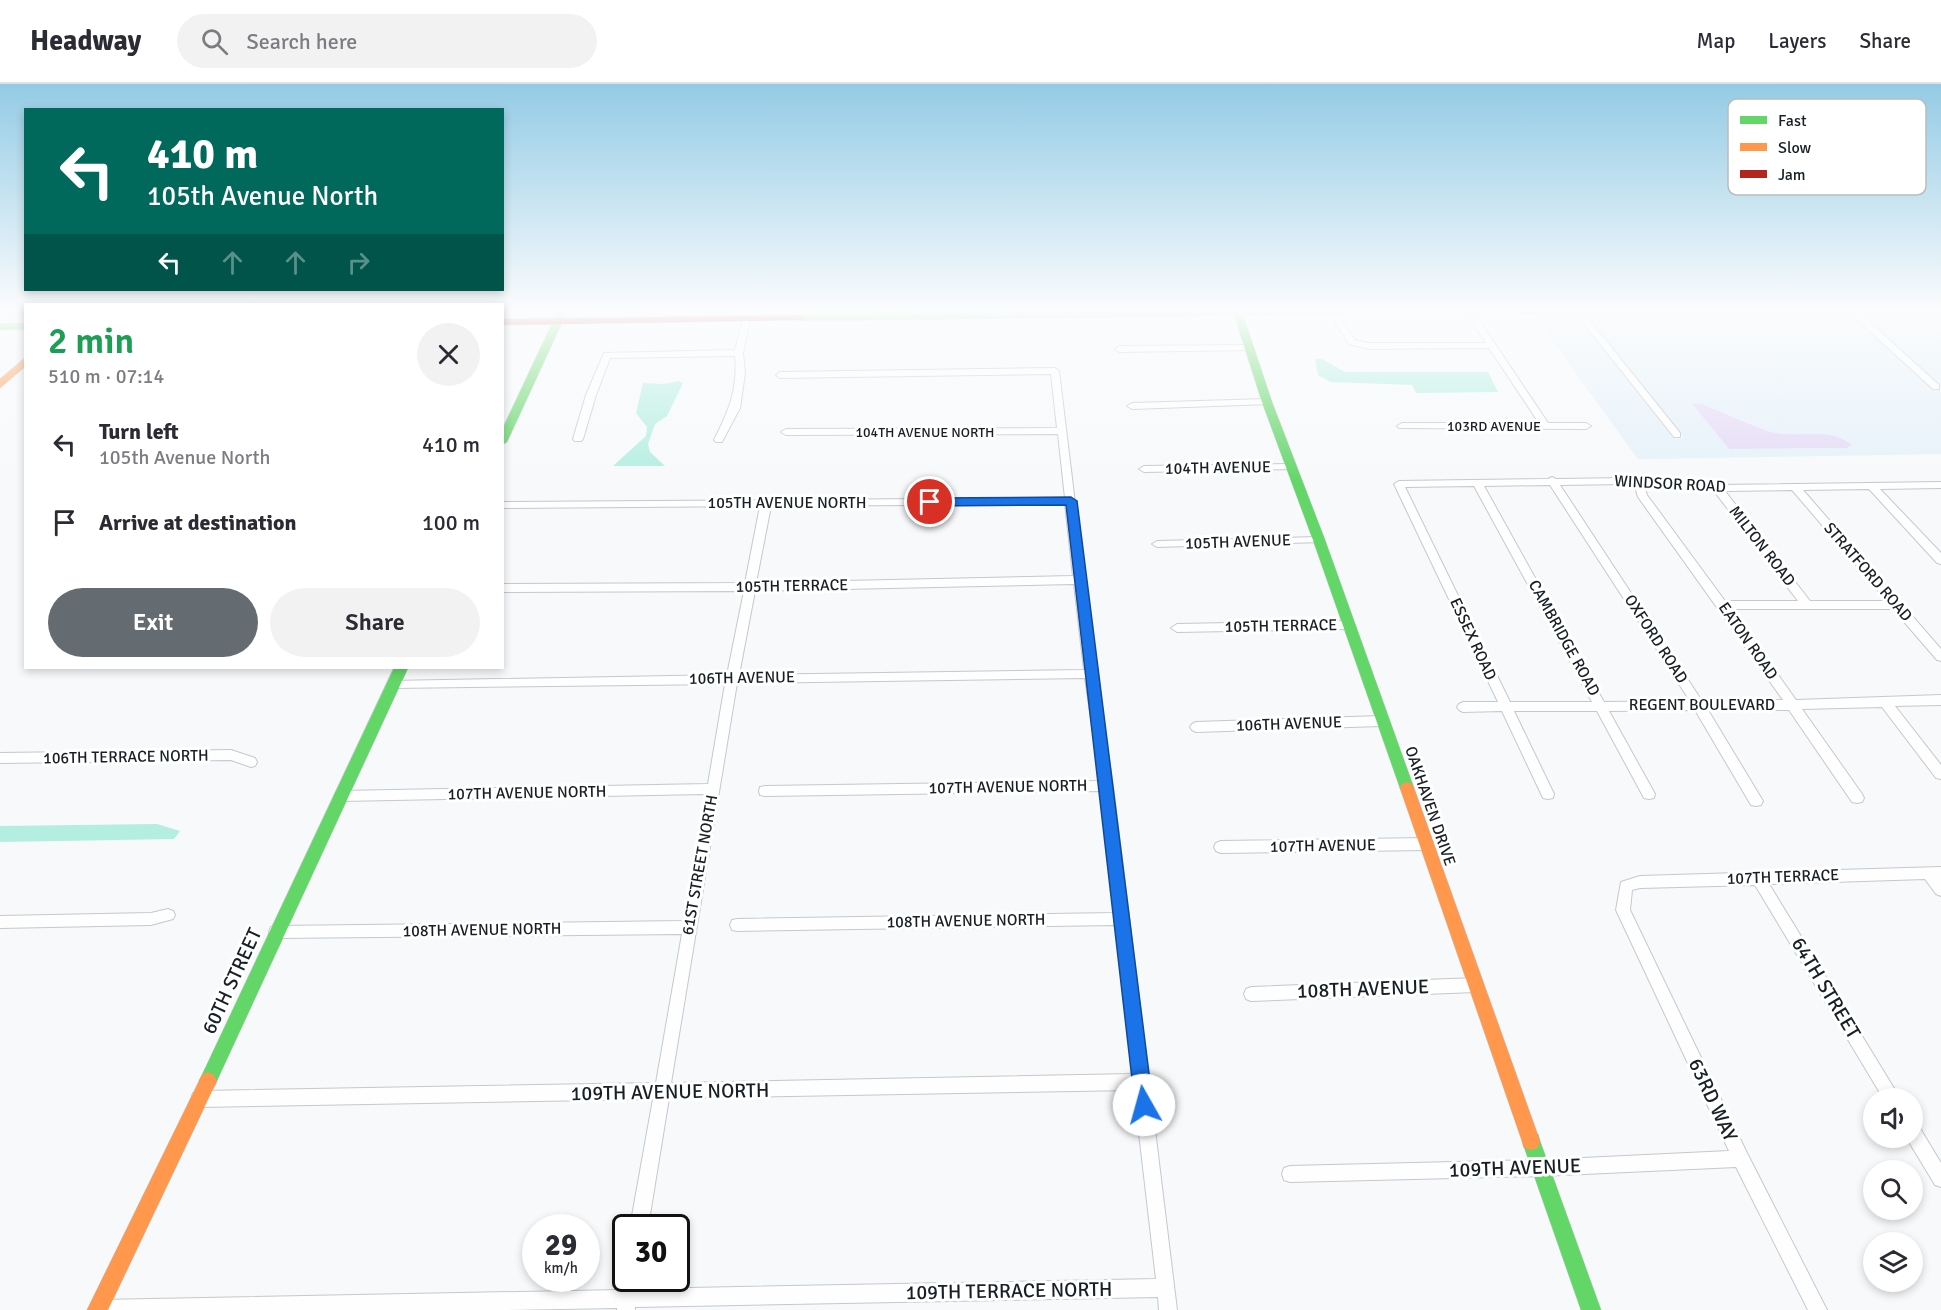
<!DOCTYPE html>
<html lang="en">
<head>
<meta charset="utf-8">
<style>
	:root { --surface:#fff; --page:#f2f2f3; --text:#2b2b33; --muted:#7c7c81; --line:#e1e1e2; --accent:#656c71 }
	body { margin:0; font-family:Signika,sans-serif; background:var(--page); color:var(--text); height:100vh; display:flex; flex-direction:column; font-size:22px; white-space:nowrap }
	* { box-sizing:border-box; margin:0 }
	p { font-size:20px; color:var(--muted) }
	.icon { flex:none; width:33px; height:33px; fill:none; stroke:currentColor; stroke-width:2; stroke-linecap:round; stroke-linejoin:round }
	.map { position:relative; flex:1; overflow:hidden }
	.details { position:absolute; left:24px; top:219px; width:480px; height:366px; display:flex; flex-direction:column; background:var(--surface); border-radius:0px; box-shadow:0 3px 9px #0003 }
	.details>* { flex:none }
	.hud { position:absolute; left:24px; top:24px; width:480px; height:183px; border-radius:0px; box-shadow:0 3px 9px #0003; background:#00695c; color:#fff; overflow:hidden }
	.buttons { position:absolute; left:1863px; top:1004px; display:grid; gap:12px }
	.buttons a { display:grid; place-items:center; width:60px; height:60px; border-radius:50%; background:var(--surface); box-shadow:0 3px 9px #0003; font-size:30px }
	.speed { position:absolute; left:522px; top:1130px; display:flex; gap:12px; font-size:30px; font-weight:700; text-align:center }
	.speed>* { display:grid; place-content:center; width:78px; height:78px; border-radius:50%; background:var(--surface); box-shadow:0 3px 9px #0003; line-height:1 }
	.speed small { font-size:15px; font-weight:400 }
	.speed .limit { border:3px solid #111; border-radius:9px; background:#fff; color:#111 }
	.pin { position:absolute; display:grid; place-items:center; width:51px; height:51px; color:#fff; margin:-26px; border:3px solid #fff; border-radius:50%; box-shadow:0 2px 6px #0007 }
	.me { position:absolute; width:66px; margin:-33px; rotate:353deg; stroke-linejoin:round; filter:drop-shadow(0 0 4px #0008) }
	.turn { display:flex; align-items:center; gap:21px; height:126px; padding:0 24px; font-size:27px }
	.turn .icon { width:78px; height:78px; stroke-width:2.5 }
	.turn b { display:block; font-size:42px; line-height:51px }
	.lanes { display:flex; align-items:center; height:57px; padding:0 24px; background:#0003; justify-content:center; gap:30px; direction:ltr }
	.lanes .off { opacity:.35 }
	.round { display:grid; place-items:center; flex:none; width:63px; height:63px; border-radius:32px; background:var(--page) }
	.head { display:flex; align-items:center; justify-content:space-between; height:102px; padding:0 24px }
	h1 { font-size:36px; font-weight:600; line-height:45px; color:#1e9e55 }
	.cta { display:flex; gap:12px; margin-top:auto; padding:12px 24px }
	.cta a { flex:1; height:69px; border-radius:36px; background:var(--accent); color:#fff; font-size:24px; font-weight:600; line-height:69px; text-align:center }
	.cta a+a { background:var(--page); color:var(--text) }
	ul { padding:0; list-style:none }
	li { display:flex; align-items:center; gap:18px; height:78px; padding:0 24px }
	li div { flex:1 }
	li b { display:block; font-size:22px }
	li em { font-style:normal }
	header { display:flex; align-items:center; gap:36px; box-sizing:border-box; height:84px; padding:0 30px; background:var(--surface); border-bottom:2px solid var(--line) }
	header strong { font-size:28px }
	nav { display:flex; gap:33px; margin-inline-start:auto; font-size:21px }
	.search { width:420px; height:54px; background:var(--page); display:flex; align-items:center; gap:15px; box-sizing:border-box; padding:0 21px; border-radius:33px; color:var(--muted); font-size:22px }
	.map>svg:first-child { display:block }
</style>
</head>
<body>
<header>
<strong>Headway</strong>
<div class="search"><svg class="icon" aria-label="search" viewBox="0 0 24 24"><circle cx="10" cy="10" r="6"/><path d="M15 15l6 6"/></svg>Search here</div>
<nav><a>Map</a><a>Layers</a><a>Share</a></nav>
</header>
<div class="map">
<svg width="1941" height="1226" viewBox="0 0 1941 1226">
	<rect width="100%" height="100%" fill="#f7f9fb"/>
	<g fill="#e5f1f9" fill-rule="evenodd">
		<path d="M1847 227 1934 306H1941V370L1638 375 1532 229 1575 228 1675 355 1684 354 1583 228ZM1692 320H1702L1774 349 1851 361 1847 364 1729 365Z"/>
		<polygon points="1856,227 1941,227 1941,304"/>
	</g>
	<path fill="#e5dbf6" d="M1692 320H1702C1725 329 1748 340 1771 348 1799 356 1827 341 1852 361L1847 364 1729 365Z"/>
	<g fill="#b4eee0">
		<polygon points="1315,275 1322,275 1345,288 1488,288 1498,308 1416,309 1412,301 1331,298 1318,291"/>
		<polygon points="679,297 683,299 667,332 655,340 648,360 650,368 665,382 613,382 646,352 647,343 636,329 643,299 663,300"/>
		<polygon points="157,740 180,747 174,755 0,758 0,742"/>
	</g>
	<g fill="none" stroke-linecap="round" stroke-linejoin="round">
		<defs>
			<g id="street">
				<polygon points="1328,227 1336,227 1355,256 1369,259 1486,259 1465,227 1473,227 1548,339 1586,339 1591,342 1586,345 1399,344 1397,342 1402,339 1539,339 1489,264 1369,265 1349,260"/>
				<polygon points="1574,227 1582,227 1680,349 1680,353 1674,353"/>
				<polygon points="1848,227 1857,227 1939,301 1939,305 1933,305"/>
				<path d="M743 234 750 236 743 269 745 289 740 324 722 358H716L714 356C729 326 738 306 735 272L610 274 596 311 583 355 581 357H575L573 355 586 311 604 269 735 266Z"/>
				<polygon points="1250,261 1254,264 1253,266 1119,268 1115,265 1119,262"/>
				<path d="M1055 284 1059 287 1084 493 1086 496 1085 499 1096 590 1113 702 1177 1226H1159L1158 1213 635 1223V1226H617V1224L504 1226H89L92 1219 98 1216 620 1206 626 1187V1194H640L638 1205 1156 1195 1134 1006 669 1014 648 1143H630L653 1015 199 1023 193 1021 191 1015 193 1009 199 1007 656 999 682 850 276 854 271 853 269 848 271 843 276 842 684 837 706 710 341 717 336 716 335 712 336 708 341 707 708 700 725 600 393 604 389 603 387 600 389 597 727 591 744 507 502 508V500L745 499 760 422 502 424V418L1065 414 1058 350 786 351 781 348 786 345 1057 344 1051 290 780 294 776 291 780 288ZM1065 420 1073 492 756 499 771 422ZM1074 500 1084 586 739 591 755 507ZM1085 594 1100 697 765 702 760 703 759 707 760 711 765 712 1101 707 1115 829 737 835 732 836 730 841 732 846 737 847 1116 841 1133 990 671 999 737 599Z"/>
				<polygon points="1267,315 1270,316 1270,320 1132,325 1127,322 1132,319"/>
				<polygon points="1291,380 1294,381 1294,385 1144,388 1139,385 1144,382"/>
				<path d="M1552 393 1556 395 1626 394 1640 398 1717 401 1941 398V404L1880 405 1941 469V480L1937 479 1869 405 1803 406 1941 565V577L1937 576 1893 525H1731L1796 616 1941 611V621L1895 622 1941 681V695L1936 694 1882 623 1802 625 1862 710 1864 714 1862 718 1857 719 1852 718 1789 626H1708L1763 717 1761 721 1756 722 1751 721 1695 626 1609 627 1655 710 1654 714 1649 715 1644 714 1597 627H1514L1554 710 1553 714 1548 715 1543 714 1502 627 1463 628 1459 626 1457 623 1459 620 1463 618H1498L1394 400 1399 397 1548 395ZM1625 400 1635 403 1638 413 1783 616 1702 617 1560 401ZM1550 401 1690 617 1604 618 1484 402ZM1474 402 1592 618H1510L1405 403ZM1645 404 1714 407 1798 517H1725L1647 411ZM1792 406 1887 517H1810L1725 407Z"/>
				<polygon points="1319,453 1323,454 1324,456 1323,458 1157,463 1152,460 1157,457"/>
				<polygon points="1349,537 1355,541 1349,545 1177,548 1171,544 1177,540"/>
				<polygon points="1382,632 1386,634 1388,637 1386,640 1382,642 1196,648 1192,646 1190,643 1192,640 1196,638"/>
				<polygon points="231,666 255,674 257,678 255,682 251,683 231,676 0,679 0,669"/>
				<polygon points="1426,754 1431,756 1433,760 1431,764 1426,766 1221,769 1216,767 1214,763 1216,759 1221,757"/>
				<polygon points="1941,783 1941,812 1936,810 1925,795 1769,800 1900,1014 1883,1014 1755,801 1640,804 1632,806 1630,826 1747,1069 1827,1226 1808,1226 1736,1083 1541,1092 1290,1098 1284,1096 1282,1090 1284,1084 1290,1082 1541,1076 1729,1067 1616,826 1621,798 1640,792"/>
				<polygon points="168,825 173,827 175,831 173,835 151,841 0,844 0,832 151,829"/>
				<polygon points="1475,894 1480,896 1482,901 1480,906 1475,908 1251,917 1246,915 1244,910 1246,905 1251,903"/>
				<polygon points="1912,1039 1918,1041 1941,1079 1941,1103 1935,1101 1906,1053 1912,1053"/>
			</g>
			<g id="fast">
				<polygon points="558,227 567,228 507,358 502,361 502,346"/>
				<polygon points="1155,227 1203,227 1206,229 1201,232 800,237 795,234 800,231"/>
				<polygon points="1233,227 1242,228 1272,318 1325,456 1414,704 1412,708 1407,710 1402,708 1400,704 1313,456 1262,318"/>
				<polygon points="26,239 26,245 0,246 0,240"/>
				<polygon points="394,584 408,584 214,1003 208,1006 202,1003 199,997 202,991"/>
				<polygon points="1531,1048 1538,1050 1540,1057 1601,1226 1581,1226 1522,1057 1524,1050"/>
			</g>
			<g id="slow">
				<polygon points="1199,227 1350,227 1345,230 1201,232 1196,229"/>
				<polygon points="26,273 26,282 0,304 0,295"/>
				<polygon points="1407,698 1412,700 1414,704 1540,1057 1538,1064 1531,1066 1524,1064 1522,1057 1400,704 1402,700"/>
				<polygon points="208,988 214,991 217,997 214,1003 108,1226 87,1226 202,991"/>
			</g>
			<g id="jam">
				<path d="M1516 227H1541C1535 231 1522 231 1516 227Z"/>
				<polygon points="800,231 805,234 803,236 502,241 502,235"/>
			</g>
		</defs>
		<use href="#street" stroke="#c4c9cd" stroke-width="2"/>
		<use href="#fast" stroke="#c4c9cd" stroke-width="1"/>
		<use href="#slow" stroke="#c4c9cd" stroke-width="1"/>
		<use href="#jam" stroke="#c4c9cd" stroke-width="1"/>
		<use href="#street" fill="#fefefe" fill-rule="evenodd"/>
		<use href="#fast" fill="#63d668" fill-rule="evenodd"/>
		<use href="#slow" fill="#ff974d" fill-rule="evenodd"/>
		<use href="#jam" fill="#b3261e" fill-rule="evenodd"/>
	</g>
	<linearGradient id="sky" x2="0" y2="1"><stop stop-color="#93cbe5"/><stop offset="0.57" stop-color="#fbfcfd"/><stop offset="1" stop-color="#fbfcfd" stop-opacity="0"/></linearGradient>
	<rect width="1941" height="398" fill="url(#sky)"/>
	<polygon fill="#1a73e8" stroke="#114b97" stroke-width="1.5" points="1071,413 1077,417 1153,1021 1150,1027 1144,1030 1137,1027 1135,1021 1066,421 930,422 924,418 930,414"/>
	<g text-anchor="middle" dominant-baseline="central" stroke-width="6" stroke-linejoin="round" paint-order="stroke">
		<g font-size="14" fill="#172026" stroke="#fff">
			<text x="1494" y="342">103RD AVENUE</text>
			<text x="925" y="348">104TH AVENUE NORTH</text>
		</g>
		<g font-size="16" fill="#172026" stroke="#fff">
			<text transform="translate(1218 384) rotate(-1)">104TH AVENUE</text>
			<text transform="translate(1670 400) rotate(3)">WINDSOR ROAD</text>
			<text x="787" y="419">105TH AVENUE NORTH</text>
			<text transform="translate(1238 458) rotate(-2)">105TH AVENUE</text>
			<text transform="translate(1762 462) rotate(52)">MILTON ROAD</text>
			<text transform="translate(1868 488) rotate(49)">STRATFORD ROAD</text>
			<text transform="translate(792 502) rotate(-1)">105TH TERRACE</text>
			<text transform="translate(1281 542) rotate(-1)">105TH TERRACE</text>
			<text transform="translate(1564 554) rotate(61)">CAMBRIDGE ROAD</text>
			<text transform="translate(1473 555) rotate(65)">ESSEX ROAD</text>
			<text transform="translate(1656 555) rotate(57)">OXFORD ROAD</text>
			<text transform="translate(1748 557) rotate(55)">EATON ROAD</text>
			<text transform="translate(742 594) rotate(-1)">106TH AVENUE</text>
			<text x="1702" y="621">REGENT BOULEVARD</text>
			<text transform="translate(1289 640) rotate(-2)">106TH AVENUE</text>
			<text transform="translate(126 673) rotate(-1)">106TH TERRACE NORTH</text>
			<text transform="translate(1008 703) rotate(-1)">107TH AVENUE NORTH</text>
			<text transform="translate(527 709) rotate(-1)">107TH AVENUE NORTH</text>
			<text transform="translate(1430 722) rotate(71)">OAKHAVEN DRIVE</text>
			<text transform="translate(1323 762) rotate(-1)">107TH AVENUE</text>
			<text transform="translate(700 781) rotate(-80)">61ST STREET NORTH</text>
			<text transform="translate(1783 793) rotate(-2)">107TH TERRACE</text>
			<text transform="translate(966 837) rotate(-1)">108TH AVENUE NORTH</text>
			<text transform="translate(482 846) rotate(-1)">108TH AVENUE NORTH</text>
		</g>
		<g font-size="20" fill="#172026" stroke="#fff">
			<text transform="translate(232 897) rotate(-65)">60TH STREET</text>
			<text transform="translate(1826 904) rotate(59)">64TH STREET</text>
			<text transform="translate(1363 905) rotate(-2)">108TH AVENUE</text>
			<text transform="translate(670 1008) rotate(-1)">109TH AVENUE NORTH</text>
			<text transform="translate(1713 1016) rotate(65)">63RD WAY</text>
			<text transform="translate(1515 1084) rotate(-2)">109TH AVENUE</text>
			<text transform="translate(1009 1207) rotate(-1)">109TH TERRACE NORTH</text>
		</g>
	</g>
	<rect x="1728" y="15" width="198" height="96" rx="9" fill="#fff" stroke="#b9bcbe" stroke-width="1.5"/>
	<rect x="1740" y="32" width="27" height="8" fill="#63d668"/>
	<rect x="1740" y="59" width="27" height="8" fill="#ff974d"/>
	<rect x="1740" y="86" width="27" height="8" fill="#b3261e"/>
	<g font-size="16" fill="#172026">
		<text x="1778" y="42">Fast</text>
		<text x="1778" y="69">Slow</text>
		<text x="1778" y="96">Jam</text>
	</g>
</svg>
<div class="buttons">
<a><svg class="icon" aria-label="sound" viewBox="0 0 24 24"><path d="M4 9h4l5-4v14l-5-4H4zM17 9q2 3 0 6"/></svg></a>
<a><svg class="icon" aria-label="search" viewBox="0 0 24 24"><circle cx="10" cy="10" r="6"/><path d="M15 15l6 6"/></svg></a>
<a><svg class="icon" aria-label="layers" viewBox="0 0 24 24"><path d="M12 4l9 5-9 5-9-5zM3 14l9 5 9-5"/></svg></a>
</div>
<div class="speed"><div>29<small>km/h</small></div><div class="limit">30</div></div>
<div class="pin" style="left:930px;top:418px;background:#d93025"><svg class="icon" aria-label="arrive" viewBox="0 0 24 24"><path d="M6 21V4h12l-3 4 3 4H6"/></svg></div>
<svg class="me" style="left:1144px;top:1021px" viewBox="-20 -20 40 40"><circle r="19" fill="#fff"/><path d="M0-13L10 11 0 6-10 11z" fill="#1a73e8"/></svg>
<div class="hud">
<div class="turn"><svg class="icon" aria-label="left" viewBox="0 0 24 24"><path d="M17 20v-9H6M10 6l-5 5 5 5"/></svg><div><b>410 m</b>105th Avenue North</div></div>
<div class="lanes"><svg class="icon" aria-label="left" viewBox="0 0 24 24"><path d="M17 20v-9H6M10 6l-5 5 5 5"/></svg><svg class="icon off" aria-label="ahead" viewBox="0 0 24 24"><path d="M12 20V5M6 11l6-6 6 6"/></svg><svg class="icon off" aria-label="ahead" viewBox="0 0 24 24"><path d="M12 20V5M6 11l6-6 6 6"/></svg><svg class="icon off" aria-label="right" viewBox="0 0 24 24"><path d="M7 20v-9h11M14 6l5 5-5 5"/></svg></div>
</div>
<section class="details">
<div class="head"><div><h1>2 min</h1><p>510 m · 07:14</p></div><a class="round"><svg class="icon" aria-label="close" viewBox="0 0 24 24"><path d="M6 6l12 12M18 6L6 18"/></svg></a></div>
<ul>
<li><svg class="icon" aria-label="left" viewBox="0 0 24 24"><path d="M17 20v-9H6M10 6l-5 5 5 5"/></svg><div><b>Turn left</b><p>105th Avenue North</p></div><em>410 m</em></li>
<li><svg class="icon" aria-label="arrive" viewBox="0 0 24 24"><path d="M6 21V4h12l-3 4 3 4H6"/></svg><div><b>Arrive at destination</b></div><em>100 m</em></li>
</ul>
<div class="cta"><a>Exit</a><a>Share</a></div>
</section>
</div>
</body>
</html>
